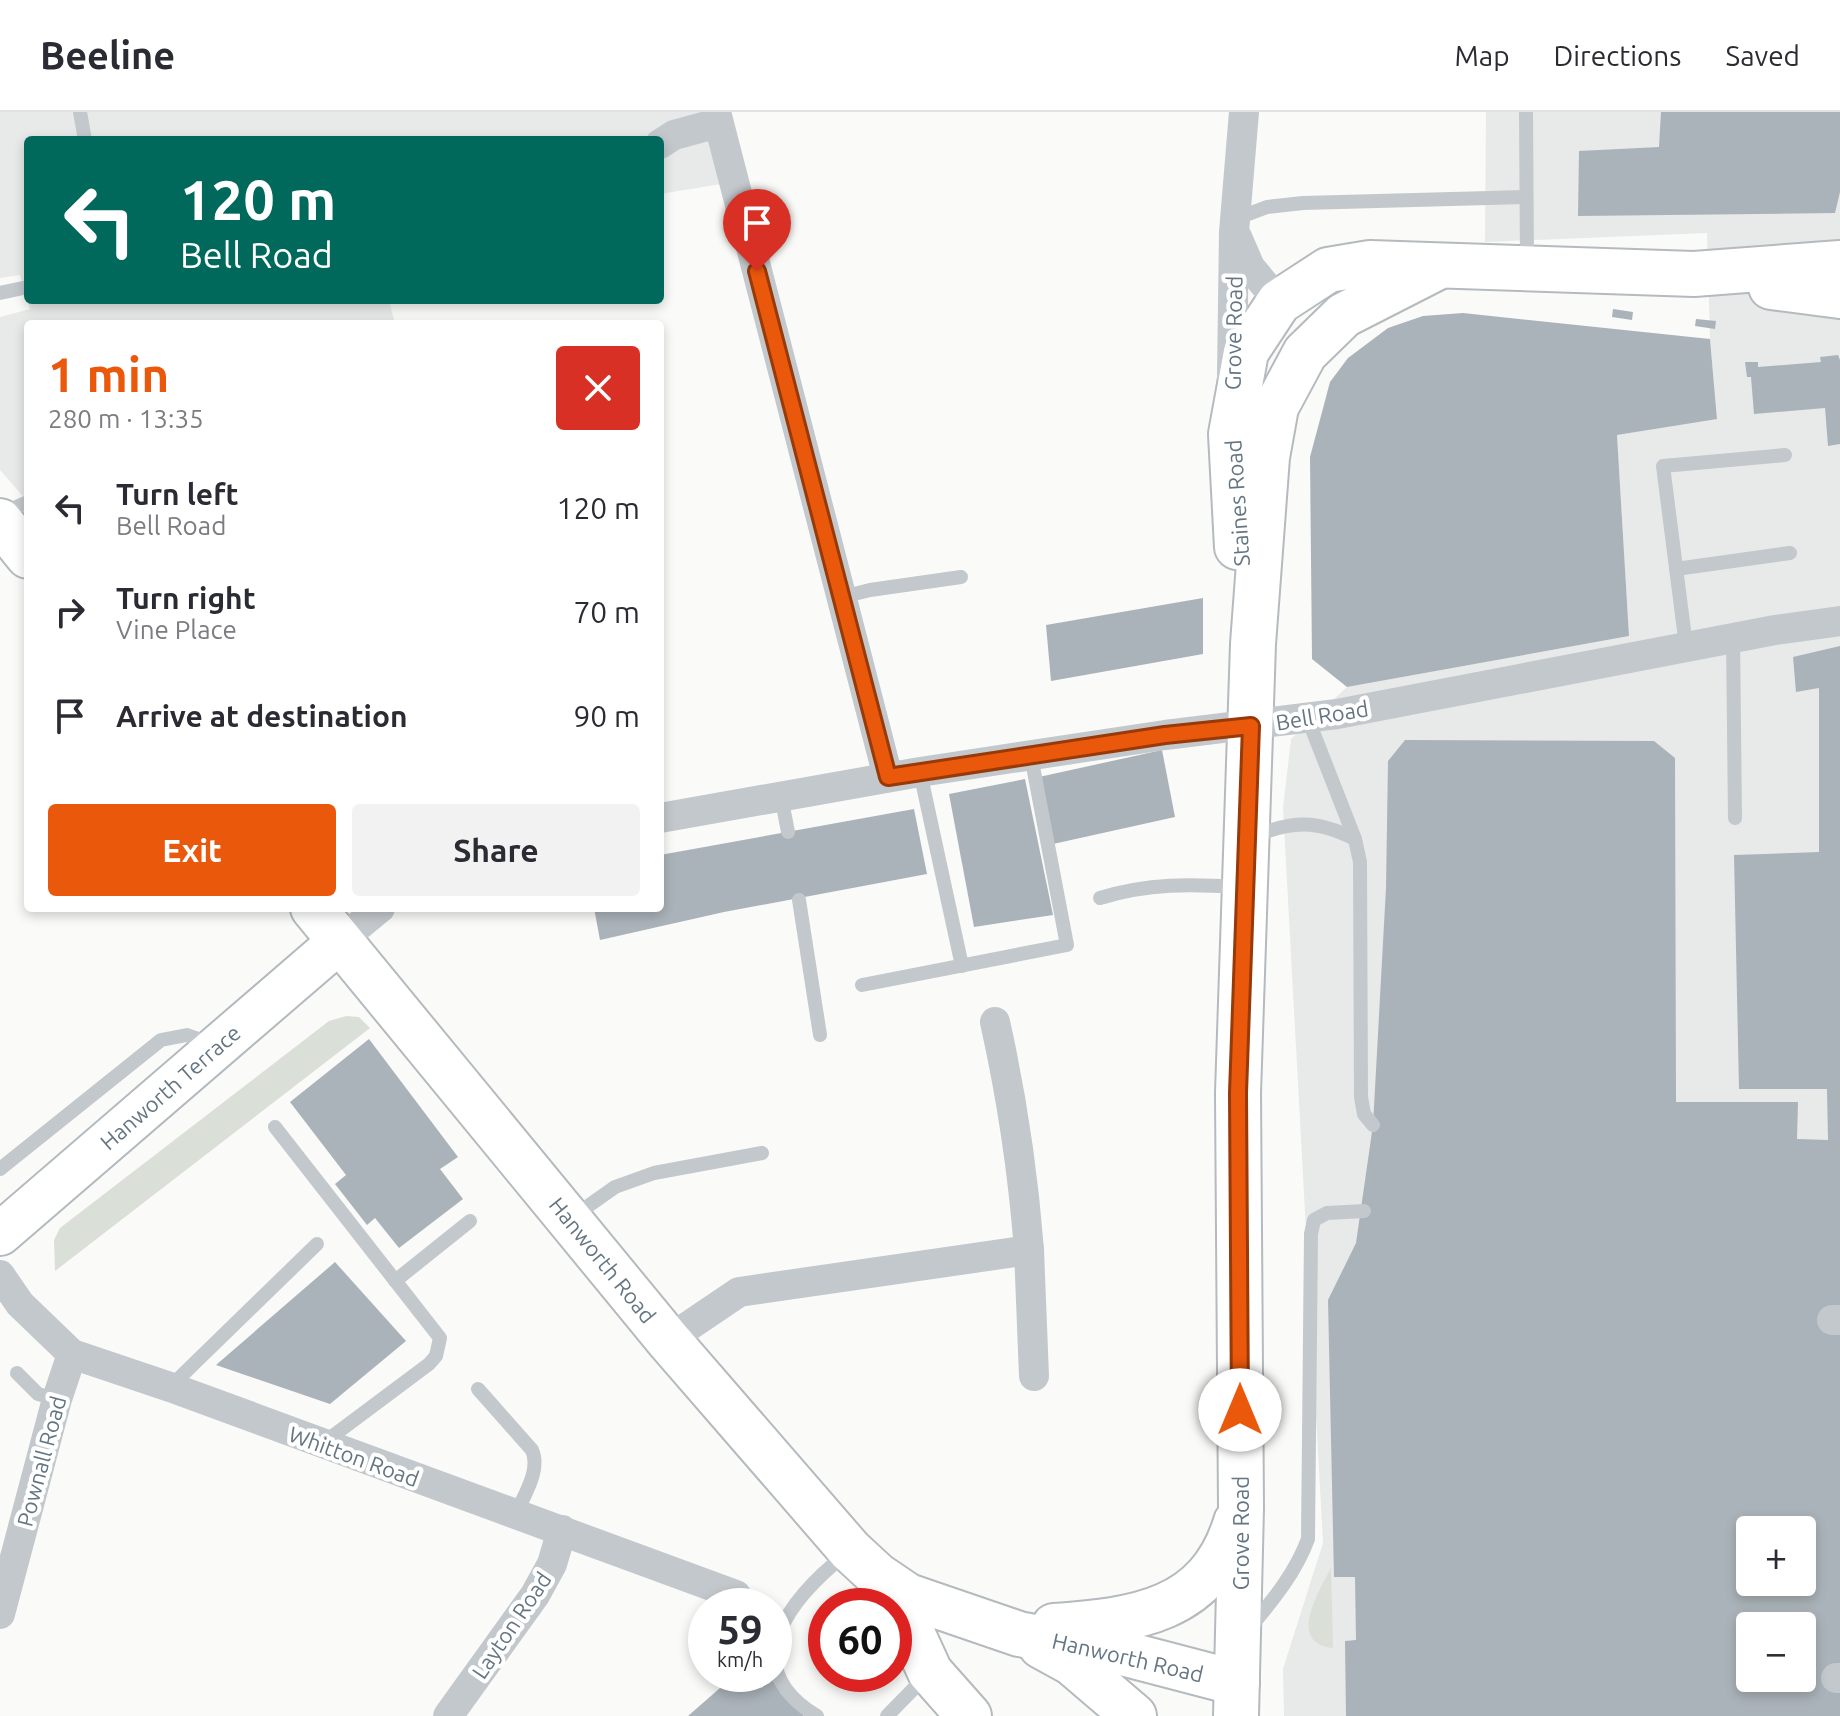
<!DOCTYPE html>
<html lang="en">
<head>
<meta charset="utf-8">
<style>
	:root { --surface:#fff; --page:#f2f2f3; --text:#2b2b33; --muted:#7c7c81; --line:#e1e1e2; --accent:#ea580c }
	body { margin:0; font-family:Ubuntu,sans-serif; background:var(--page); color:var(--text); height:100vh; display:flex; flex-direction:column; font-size:30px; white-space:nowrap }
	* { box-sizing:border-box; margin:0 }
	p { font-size:26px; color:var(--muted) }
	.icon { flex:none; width:44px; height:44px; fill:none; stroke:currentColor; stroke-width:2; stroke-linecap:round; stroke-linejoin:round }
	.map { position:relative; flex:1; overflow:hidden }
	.sheet { position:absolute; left:24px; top:208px; width:640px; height:592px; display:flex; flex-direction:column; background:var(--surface); border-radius:8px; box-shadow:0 4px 12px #0003 }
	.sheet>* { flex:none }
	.hud { position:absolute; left:24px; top:24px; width:640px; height:168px; border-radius:8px; box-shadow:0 4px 12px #0003; background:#00695c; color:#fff; overflow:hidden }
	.tools { position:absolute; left:1736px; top:1404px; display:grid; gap:16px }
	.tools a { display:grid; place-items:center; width:80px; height:80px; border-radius:8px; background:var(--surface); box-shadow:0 4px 12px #0003; font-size:40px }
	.speed { position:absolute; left:688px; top:1476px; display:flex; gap:16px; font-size:40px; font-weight:700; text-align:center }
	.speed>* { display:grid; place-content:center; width:104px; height:104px; border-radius:50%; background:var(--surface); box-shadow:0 4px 12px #0003; line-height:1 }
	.speed small { font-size:20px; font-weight:400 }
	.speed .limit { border:12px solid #d22; background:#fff; color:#111 }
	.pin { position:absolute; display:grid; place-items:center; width:68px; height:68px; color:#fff; margin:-82px -34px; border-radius:50% 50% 50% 0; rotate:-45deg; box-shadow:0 0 8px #0007 }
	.pin .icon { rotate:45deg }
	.me { position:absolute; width:88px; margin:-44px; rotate:0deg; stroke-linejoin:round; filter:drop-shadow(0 0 6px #0008) }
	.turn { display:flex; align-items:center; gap:28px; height:168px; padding:0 24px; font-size:36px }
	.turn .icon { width:104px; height:104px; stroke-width:2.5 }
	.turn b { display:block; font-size:56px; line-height:68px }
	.round { display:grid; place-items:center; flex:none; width:84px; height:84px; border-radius:8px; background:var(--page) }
	.summary { display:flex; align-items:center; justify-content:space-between; height:136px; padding:0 24px }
	h1 { font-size:48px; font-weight:600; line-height:60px; color:var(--accent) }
	.primary-button { display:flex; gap:16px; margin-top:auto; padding:16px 24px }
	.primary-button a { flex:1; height:92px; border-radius:8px; background:var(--accent); color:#fff; font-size:32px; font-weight:600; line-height:92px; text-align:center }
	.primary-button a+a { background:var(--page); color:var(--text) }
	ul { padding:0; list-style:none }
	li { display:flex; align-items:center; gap:24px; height:104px; padding:0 24px }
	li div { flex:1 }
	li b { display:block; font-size:30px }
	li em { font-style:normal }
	header { display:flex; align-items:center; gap:48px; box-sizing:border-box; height:112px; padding:0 40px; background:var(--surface); border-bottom:2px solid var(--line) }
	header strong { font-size:38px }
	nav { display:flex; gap:44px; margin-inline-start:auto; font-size:28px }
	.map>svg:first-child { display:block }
</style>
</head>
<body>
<header>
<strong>Beeline</strong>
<nav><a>Map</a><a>Directions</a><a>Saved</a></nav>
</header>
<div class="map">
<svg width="1840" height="1604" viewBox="0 0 1840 1604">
	<rect width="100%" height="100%" fill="#fafaf8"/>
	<g fill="#e8e9e9" fill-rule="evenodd">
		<polygon points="0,0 730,0 746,68 660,82 660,28 28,28 28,188 389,188 395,212 28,212 28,390 0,358 0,205 30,197 20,163 0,166"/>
		<path d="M1486 0H1840V1604H1284L1283 1557 1323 1431 1283 696 1291 627 1347 575 1629 524 1617 323 1717 306 1710 227 1707 121 1485 130ZM1750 1418H1802V1470H1750ZM1750 1514H1802V1566H1750Z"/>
	</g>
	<g fill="#dadfd7">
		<polygon points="346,904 359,905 370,916 55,1159 54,1128 60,1116 329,909"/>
		<path d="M1331 1456 1333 1536C1286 1531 1320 1478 1331 1456Z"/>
	</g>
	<g fill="#aab3b9" fill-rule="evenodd">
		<polygon points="1661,0 1840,0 1840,80 1835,101 1578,104 1579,39 1659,35"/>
		<polygon points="1613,197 1633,200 1632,208 1612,205"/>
		<polygon points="1463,201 1710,227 1717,307 1617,323 1629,524 1347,575 1312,547 1310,345 1330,270 1348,246 1388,216 1423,204"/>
		<polygon points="1696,207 1716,209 1715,217 1695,214"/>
		<polygon points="1838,243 1840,248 1840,332 1828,334 1825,296 1754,302 1751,265 1747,265 1745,250 1758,250 1758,255 1821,250 1820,245"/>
		<polygon points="1203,486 1203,542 1051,569 1046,513"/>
		<path d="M1840 534V1604H1346L1345 1529 1356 1528 1355 1465H1334L1328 1188 1356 1131 1373 1013 1386 776 1388 649 1405 628 1654 629 1675 646 1676 990H1798L1797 1027 1828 1028 1827 977H1739L1734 743 1819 740V576L1796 580 1793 545ZM1750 1418H1802V1470H1750ZM1750 1514H1802V1566H1750Z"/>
		<polygon points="1162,638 1175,705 1053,732 1039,665"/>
		<polygon points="1025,667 1053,803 974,815 949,682"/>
		<polygon points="914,697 927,762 724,800 600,828 594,796 660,796 660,743"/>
		<polygon points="369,927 458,1045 440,1057 463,1087 399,1136 375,1106 367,1113 335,1072 346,1063 290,990"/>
		<polygon points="335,1150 406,1229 330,1292 216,1253"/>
		<polygon points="736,1562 767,1562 804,1604 688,1604"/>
	</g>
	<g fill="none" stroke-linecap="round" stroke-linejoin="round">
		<defs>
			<polyline id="secondary" points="0,1122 340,829"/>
			<g id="primary">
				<polyline points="1771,175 1840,184"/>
				<polyline points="0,409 28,444"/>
				<polyline points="1237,435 1231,322 1246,240 1279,190 1328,158 1370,151 1694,162 1840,151"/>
				<polyline points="313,796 668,1228 850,1438 877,1463 908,1484 1019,1522 1130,1543 1237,1571"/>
				<polyline points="908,1484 909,1514 930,1560 969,1604"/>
				<path d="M1054 1514C1135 1508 1209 1500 1236 1410"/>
				<polyline points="1041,1534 1072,1551 1134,1604"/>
				<polyline points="1236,1604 1241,1396 1238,981 1253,532 1267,345 1276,295 1305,241 1344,203 1440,154"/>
			</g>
		</defs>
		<use href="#secondary" stroke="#b3babf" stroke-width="46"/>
		<use href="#primary" stroke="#b5babe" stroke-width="48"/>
		<g stroke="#c3c8cc" stroke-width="14">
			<polyline points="80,0 85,28"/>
			<polyline points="1526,0 1527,151"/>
			<polyline points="1235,107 1267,95 1303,91 1526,85"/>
			<polyline points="0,181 28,175"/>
			<polyline points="0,402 28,390"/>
			<polyline points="1676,457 1790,441"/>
			<polyline points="842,485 870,478 961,465"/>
			<polyline points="1733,526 1735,706"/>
			<polyline points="1686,534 1663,354 1785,343"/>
			<polyline points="1308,607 1355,727 1360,750 1361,985 1364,1002 1373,1013"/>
			<polyline points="920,660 962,854"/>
			<polyline points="781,684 788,720"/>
			<path d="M1253 725C1292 708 1317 708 1355 727"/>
			<path d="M1100 786C1149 771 1190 772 1240 775"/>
			<polyline points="799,788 820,923"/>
			<polyline points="862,873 1067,833 1031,644"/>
			<polyline points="275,1015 440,1226 436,1244 429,1252 322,1332"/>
			<polyline points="0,1057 161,928 187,923 213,932"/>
			<polyline points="574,1104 615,1075 654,1061 762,1041"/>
			<polyline points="395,1169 470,1109"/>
			<polyline points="17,1261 38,1282 57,1287"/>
			<polyline points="170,1275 317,1132"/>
			<path d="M478 1277 532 1338C541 1358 524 1383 516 1402"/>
			<path d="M1249 1517C1272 1489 1295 1462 1308 1427L1311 1122 1314 1108 1327 1101 1364 1099"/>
			<path d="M817 1604C732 1553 793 1484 847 1441"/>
			<polyline points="887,1604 927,1563"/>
		</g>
		<g stroke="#c3c8cc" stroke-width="30">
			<polyline points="716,0 888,665"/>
			<polyline points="660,32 674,23 718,11"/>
			<polyline points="1237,125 1250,155 1279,190"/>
			<polyline points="1232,262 1234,120 1244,0"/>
			<polyline points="660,706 920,660 1165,623 1337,602 1775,518 1840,509"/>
			<polyline points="340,829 380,796"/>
			<path d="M995 910C1012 986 1023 1060 1029 1138"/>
			<polyline points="0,1163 20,1192 72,1242 170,1275 736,1483"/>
			<polyline points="1832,1208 1840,1208"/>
			<polyline points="668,1228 739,1180 1029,1138 1034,1264"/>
			<polyline points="0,1502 57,1287 72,1242"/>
			<polyline points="1836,1566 1840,1566"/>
			<polyline points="448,1604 535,1483 552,1452 562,1418"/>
		</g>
		<use href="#secondary" stroke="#fff" stroke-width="42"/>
		<use href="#primary" stroke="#fff" stroke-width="44"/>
	</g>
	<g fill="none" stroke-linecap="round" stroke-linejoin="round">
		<defs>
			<polyline id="route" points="757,159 888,665 1165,623 1251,614 1238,981 1240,1298"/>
		</defs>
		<use href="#route" stroke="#983908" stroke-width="20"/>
		<use href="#route" stroke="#ea580c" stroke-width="14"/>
	</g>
	<g text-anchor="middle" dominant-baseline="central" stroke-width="8" stroke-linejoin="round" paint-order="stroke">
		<g font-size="22" fill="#657683" stroke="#fff">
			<text transform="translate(1233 221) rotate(-89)">Grove Road</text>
			<text transform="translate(1237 391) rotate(-94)">Staines Road</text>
			<text transform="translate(1322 603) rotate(-9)">Bell Road</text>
			<text transform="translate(170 975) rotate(-41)">Hanworth Terrace</text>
			<text transform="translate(603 1148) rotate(51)">Hanworth Road</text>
			<text transform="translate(354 1344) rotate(20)">Whitton Road</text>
			<text transform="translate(41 1349) rotate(-75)">Pownall Road</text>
			<text transform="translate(1240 1421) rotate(-90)">Grove Road</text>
			<text transform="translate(511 1513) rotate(-56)">Layton Road</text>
			<text transform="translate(1128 1545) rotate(13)">Hanworth Road</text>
		</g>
	</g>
</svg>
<div class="tools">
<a>+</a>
<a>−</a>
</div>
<div class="speed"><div>59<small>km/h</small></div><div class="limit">60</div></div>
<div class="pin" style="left:757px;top:159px;background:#d93025"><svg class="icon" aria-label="arrive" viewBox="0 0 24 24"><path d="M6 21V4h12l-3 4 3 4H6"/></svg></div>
<svg class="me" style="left:1240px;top:1298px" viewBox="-20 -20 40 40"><circle r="19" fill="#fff"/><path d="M0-13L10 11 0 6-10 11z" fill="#ea580c"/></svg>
<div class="hud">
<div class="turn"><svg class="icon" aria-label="left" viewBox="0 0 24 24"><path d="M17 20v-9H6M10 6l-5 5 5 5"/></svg><div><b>120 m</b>Bell Road</div></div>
</div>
<section class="sheet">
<div class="summary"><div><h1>1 min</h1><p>280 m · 13:35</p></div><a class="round" style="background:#d93025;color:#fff"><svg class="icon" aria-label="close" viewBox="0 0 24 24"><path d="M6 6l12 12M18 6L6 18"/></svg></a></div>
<ul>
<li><svg class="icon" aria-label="left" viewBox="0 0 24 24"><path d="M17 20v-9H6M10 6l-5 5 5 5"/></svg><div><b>Turn left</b><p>Bell Road</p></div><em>120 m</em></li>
<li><svg class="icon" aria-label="right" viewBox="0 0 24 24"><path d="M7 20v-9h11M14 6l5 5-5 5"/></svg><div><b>Turn right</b><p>Vine Place</p></div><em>70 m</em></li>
<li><svg class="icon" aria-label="arrive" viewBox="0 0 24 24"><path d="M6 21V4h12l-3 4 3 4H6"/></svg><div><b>Arrive at destination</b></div><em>90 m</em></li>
</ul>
<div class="primary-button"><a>Exit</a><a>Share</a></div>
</section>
</div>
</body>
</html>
